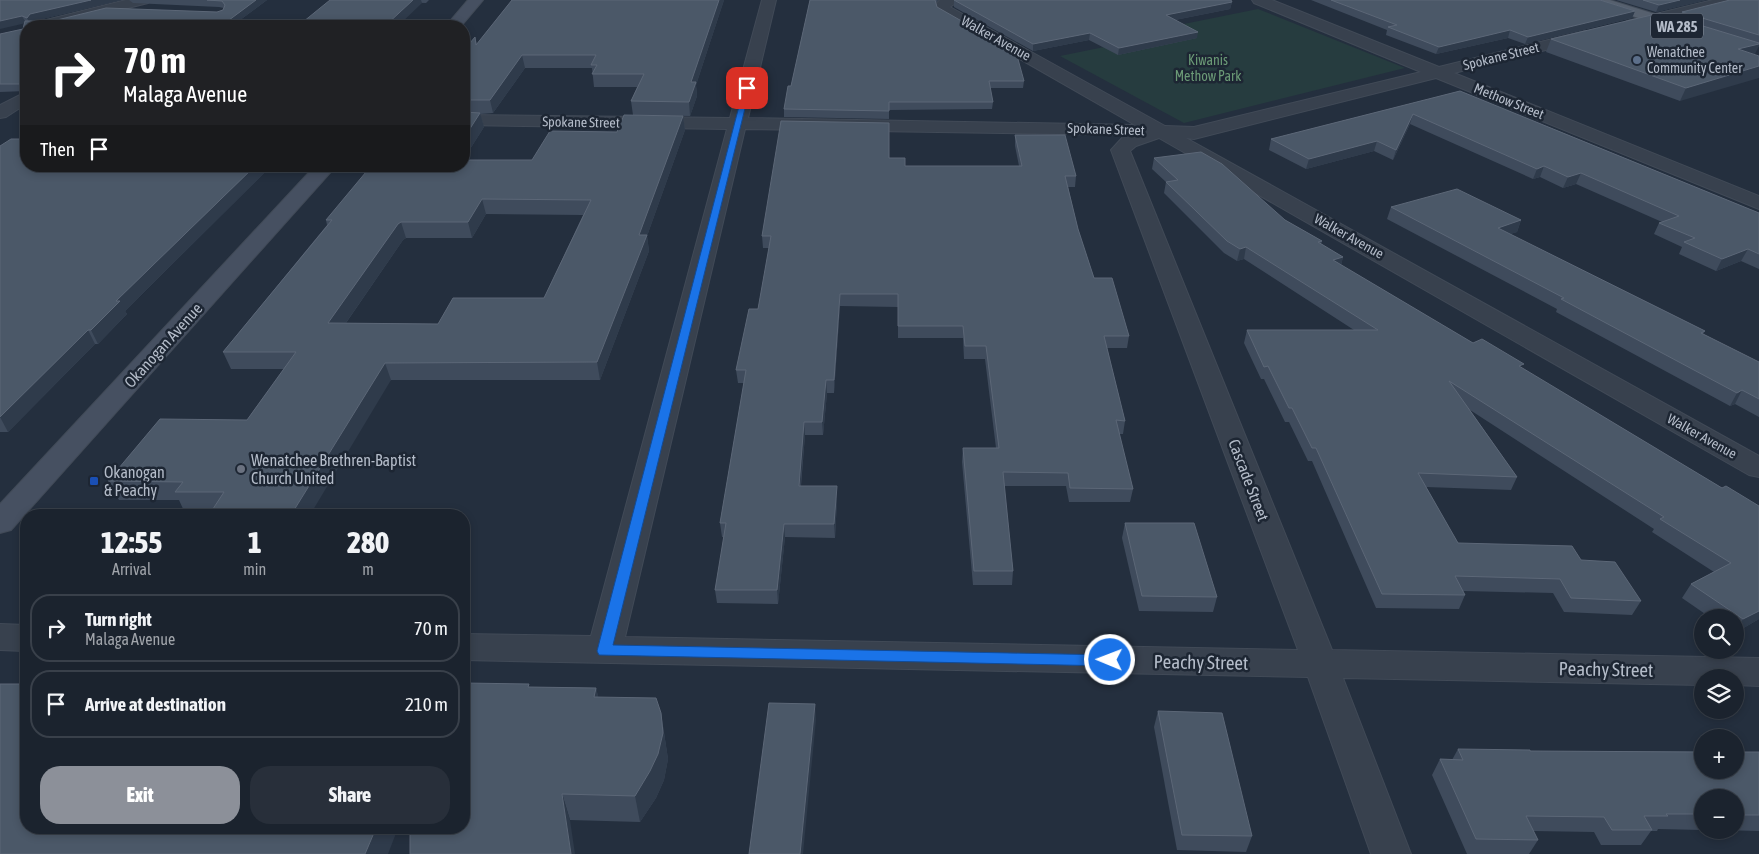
<!DOCTYPE html>
<html lang="en">
<head>
<meta charset="utf-8">
<style>
	:root { --surface:#1b232e; --page:#282f3a; --text:#f1f3f6; --muted:#a0a4aa; --line:#39404a; --accent:#8c9099 }
	body { margin:0; font-family:"Asap Condensed",sans-serif; background:var(--page); color:var(--text); height:100vh; display:flex; flex-direction:column; font-size:19px; white-space:nowrap }
	* { box-sizing:border-box; margin:0 }
	p { font-size:16px; color:var(--muted) }
	.icon { flex:none; width:28px; height:28px; fill:none; stroke:currentColor; stroke-width:2; stroke-linecap:round; stroke-linejoin:round }
	.map { position:relative; flex:1; overflow:hidden }
	.details { position:absolute; left:20px; top:509px; width:450px; height:325px; display:flex; flex-direction:column; background:var(--surface); border-radius:20px; box-shadow:0 2px 8px #0003,0 0 0 1px var(--line) }
	.details>* { flex:none }
	.banner { position:absolute; left:20px; top:20px; width:450px; height:152px; border-radius:20px; box-shadow:0 2px 8px #0003,0 0 0 1px var(--line); background:#202124; color:#fff; overflow:hidden }
	.buttons { position:absolute; left:1694px; top:609px; display:grid; gap:10px }
	.buttons a { display:grid; place-items:center; width:50px; height:50px; border-radius:50%; background:var(--surface); box-shadow:0 2px 8px #0003,0 0 0 1px var(--line); font-size:25px }
	.pin { position:absolute; display:grid; place-items:center; width:42px; height:42px; color:#fff; margin:-21px; border-radius:10px; box-shadow:0 2px 8px #0006 }
	.me { position:absolute; width:55px; margin:-28px; rotate:271deg; stroke-linejoin:round; filter:drop-shadow(0 0 4px #0008) }
	.turn { display:flex; align-items:center; gap:18px; height:105px; padding:0 20px; font-size:22px }
	.turn .icon { width:65px; height:65px; stroke-width:2.5 }
	.turn b { display:block; font-size:35px; line-height:42px }
	.then { display:flex; align-items:center; height:48px; padding:0 20px; background:#0003; gap:10px; font-size:19px }
	.eta { display:flex; justify-content:space-evenly; align-items:center; height:85px; text-align:center }
	.eta b { font-size:30px; font-weight:800; line-height:35px }
	.action { display:flex; gap:10px; margin-top:auto; padding:10px 20px }
	.action a { flex:1; height:58px; border-radius:20px; background:var(--accent); color:#fff; font-size:20px; font-weight:800; line-height:58px; text-align:center }
	.action a+a { background:var(--page); color:var(--text) }
	ul { padding:0; list-style:none }
	li { display:flex; align-items:center; gap:15px; height:68px; margin:0 10px 8px; padding:0 10px; border:2px solid var(--line); border-radius:20px }
	li div { flex:1 }
	li b { display:block; font-size:19px }
	li em { font-style:normal }
	.map>svg:first-child { display:block }
</style>
</head>
<body>
<div class="map">
<svg width="1759" height="854" viewBox="0 0 1759 854">
	<rect width="100%" height="100%" fill="#242f3e"/>
	<polygon fill="#263c3f" points="1258,9 1405,68 1184,123 1060,56 1173,33 1164,28"/>
	<g fill="none" stroke-linecap="round" stroke-linejoin="round">
		<defs>
			<g id="street">
				<polygon points="126,0 150,0 148,3 56,26 31,26 34,23"/>
				<path d="M762 0H776L748 118 1135 125 938 12 936 4 940 0H960L950 7 1165 126 1194 127 1421 72 1254 3 1252 0H1272L1439 67 1585 31 1590 33 1593 36 1590 39 1454 73 1759 196V209L1436 78 1194 139 1186 138 1759 456V477L1749 475 1159 138 1136 146 1130 151 1332 650 1759 658V686L1735 685V678H1702V685L1343 678 1411 854H1371L1308 677 464 660V634L591 636 727 129 464 125V115L730 118ZM745 129 1131 135 1122 138 1111 150 1298 650 625 637Z"/>
				<polygon points="1713,0 1738,0 1736,3 1632,29 1627,27 1624,24 1627,21"/>
				<polygon points="26,92 26,104 6,117 0,118 0,105"/>
				<polygon points="0,624 26,625 26,651 0,650"/>
			</g>
			<g id="secondary">
				<polygon points="468,0 483,0 461,26 446,26"/>
				<polygon points="315,166 336,166 11,530 0,533 0,504"/>
			</g>
			<polygon id="primary" points="1588,0 1610,0 1687,24 1690,27 1687,30 1677,30 1590,3"/>
		</defs>
		<use href="#street" stroke="#414a57" stroke-width="2"/>
		<use href="#secondary" stroke="#414a57" stroke-width="2"/>
		<use href="#primary" stroke="#414a57" stroke-width="2"/>
		<use href="#street" fill="#38414e" fill-rule="evenodd"/>
		<use href="#secondary" fill="#465061" fill-rule="evenodd"/>
		<use href="#primary" fill="#56606e" fill-rule="evenodd"/>
	</g>
	<g fill="#3f4b5c" fill-rule="evenodd">
		<polygon points="0,0 121,0 34,21 53,21 217,12 223,10 224,8 219,7 133,3 129,0 267,0 232,26 26,26 26,91 0,92 0,34 23,29 24,23"/>
		<polygon points="330,0 429,0 426,3"/>
		<path d="M512 0H724L696 85 697 96 690 116 633 115 631 101 637 87H594L592 68H525L493 113 480 114 484 127 465 157V160H532L617 132 683 116 685 130 647 236 649 251 600 380H391L212 511H184L179 500H119L108 481 247 420 284 369H231L223 352 327 225 326 220 464 166V50L475 37 477 44ZM486 214 583 215 544 298 438 324 346 323 403 240 406 238H472Z"/>
		<polygon points="810,0 938,0 936,3 937,7 1024,81 1023,88 990,88 993,102 992,109 889,110 889,119 784,117 784,109 791,86"/>
		<polygon points="954,0 1232,2 1230,9 1175,20 1197,38 1118,55 1089,40 1033,51 954,7"/>
		<polygon points="1311,0 1600,0 1635,11 1632,18 1525,44 1508,38 1436,54 1386,35 1387,30"/>
		<polygon points="1616,0 1706,0 1656,12"/>
		<polygon points="1759,0 1759,46 1680,101 1546,52 1551,39 1679,19 1682,12"/>
		<polygon points="1460,91 1759,213 1759,269 1741,261 1716,271 1679,254 1682,247 1654,234 1659,223 1662,222 1576,184 1563,188 1540,177 1533,179 1410,124 1393,160 1374,151 1306,169 1269,150 1271,139"/>
		<polygon points="1015,135 1076,176 1075,187 1068,187 1078,229 1094,278 1129,336 1127,348 1107,348 1125,421 1123,434 1119,434 1133,489 1130,502 1069,502 1066,486 1004,486 1013,571 1012,585 973,585 962,462 963,448 996,448 985,359 964,359 963,338 898,338 898,307 840,306 834,393 827,393 823,435 805,435 801,486 837,500 835,538 785,537 778,604 717,603 715,590 724,537 722,537 720,523 744,383 738,383 736,370 758,309 769,248 763,248 762,236 889,158 905,166 1019,166 1015,146"/>
		<polygon points="0,146 26,166 271,166 125,311 127,314 98,344 95,344 8,432 0,432"/>
		<polygon points="1154,158 1285,220 1322,241 1321,244 1343,257 1341,265 1473,343 1522,368 1722,488 1759,506 1759,619 1735,633 1735,618 1711,618 1682,598 1691,584 1714,572 1652,532 1654,529 1470,410 1517,477 1511,490 1426,487 1458,543 1581,560 1641,601 1632,615 1564,612 1553,593 1463,591 1465,595 1459,609 1376,608 1312,461 1308,461 1289,422 1285,422 1264,379 1261,379 1244,343 1247,330 1354,330 1244,259 1237,261 1224,253 1164,193 1166,182 1152,169"/>
		<polygon points="1391,207 1521,220 1517,232 1510,234 1705,331 1703,334 1759,362 1759,417 1735,404 1730,406 1556,312 1557,309 1387,219"/>
		<polygon points="1125,523 1217,597 1213,612 1139,611 1122,538"/>
		<polygon points="530,687 596,688 598,697 661,713 668,759 664,780 656,798 640,822 570,820"/>
		<polygon points="1158,711 1252,836 1246,852 1177,850 1154,727"/>
		<polygon points="1458,749 1530,751 1759,752 1759,831 1720,830 1735,830 1735,798 1702,798 1702,830 1658,829 1657,831 1651,831 1641,845 1601,845 1594,832 1533,831 1538,840 1529,854 1467,854 1432,775 1440,759 1452,760"/>
	</g>
	<g fill="#2f3b4b">
		<polygon points="91,0 121,0 34,21 30,24 27,18 30,14"/>
		<polygon points="256,0 267,0 232,26 221,26"/>
		<polygon points="413,0 421,0 422,3 398,26 385,26"/>
		<polygon points="719,0 724,0 696,85 697,96 690,116 689,102 691,82"/>
		<polygon points="1680,0 1706,0 1656,12 1659,5"/>
		<polygon points="1232,2 1230,9 1165,22 1166,15"/>
		<polygon points="1635,11 1632,18 1525,44 1528,37"/>
		<polygon points="22,16 26,23 0,29 0,21"/>
		<polygon points="1510,30 1508,38 1436,54 1439,47"/>
		<polygon points="1198,32 1197,38 1118,55 1119,48"/>
		<polygon points="1090,33 1089,40 1033,51 1033,44"/>
		<polygon points="1759,44 1759,46 1754,56 1738,49"/>
		<polygon points="522,55 525,68 493,113 490,100"/>
		<polygon points="1759,66 1759,78 1680,101 1686,88"/>
		<polygon points="480,113 484,127 465,157 467,167 464,166 464,138"/>
		<polygon points="1413,114 1410,124 1393,160 1396,150"/>
		<polygon points="683,116 685,130 647,236 649,251 600,380 597,362 639,235"/>
		<polygon points="1377,141 1374,151 1306,169 1309,159"/>
		<polygon points="255,166 271,166 125,311 127,314 98,344 91,330 116,301"/>
		<polygon points="1544,166 1540,177 1533,179 1537,169"/>
		<polygon points="1581,173 1576,184 1563,188 1568,177"/>
		<polygon points="482,199 486,214 472,238 468,222"/>
		<polygon points="1521,220 1517,232 1493,240 1498,228"/>
		<polygon points="401,222 406,238 403,240 334,340 328,323 398,224"/>
		<polygon points="1246,247 1244,259 1237,261 1240,249"/>
		<polygon points="1748,249 1741,261 1716,271 1722,259"/>
		<polygon points="1343,257 1340,269 1333,260"/>
		<polygon points="840,294 840,306 834,393 834,380"/>
		<polygon points="88,330 95,344 8,432 0,417"/>
		<polygon points="385,363 391,380 310,515 291,515"/>
		<polygon points="826,380 827,393 823,435 822,422"/>
		<polygon points="1742,390 1735,404 1730,406 1737,393"/>
		<polygon points="804,422 805,435 799,499 799,486"/>
		<polygon points="837,486 837,500 835,538 834,524"/>
		<polygon points="784,524 785,537 778,604 777,590"/>
		<polygon points="1759,611 1759,619 1735,633 1743,619"/>
		<polygon points="596,688 603,714 594,697"/>
		<polygon points="815,704 816,720 803,854 800,854"/>
		<polygon points="661,713 668,759 664,780 656,798 640,822 635,796"/>
		<polygon points="562,794 570,820 575,854 571,854"/>
		<polygon points="376,828 398,828 388,854 365,854"/>
	</g>
	<g fill="#4b5868" stroke="#5c6777" fill-rule="evenodd">
		<polygon points="0,0 91,0 30,14 27,18 22,16 0,21"/>
		<polygon points="207,0 256,0 221,26 26,26 26,84 0,84 0,34 23,29 25,21 53,21 106,8 217,12 223,10 225,5 222,1"/>
		<polygon points="330,0 413,0 385,26 298,26"/>
		<polygon points="512,0 719,0 691,82 696,82 689,102 631,101 644,74 592,74 597,65 591,65 596,55 522,55 490,100 464,100 464,50 475,37 476,45"/>
		<polygon points="810,0 935,0 937,7 1016,52 1024,81 989,81 993,102 889,102 889,111 784,109 788,86 791,86"/>
		<polygon points="954,0 1231,0 1232,2 1166,15 1198,32 1119,48 1090,33 1033,44"/>
		<polygon points="1331,0 1600,0 1635,11 1528,37 1510,30 1439,47 1388,27 1397,25"/>
		<polygon points="1643,0 1680,0 1659,5"/>
		<polygon points="1730,0 1759,0 1759,35 1682,12"/>
		<polygon points="1660,13 1759,43 1759,44 1738,49 1759,56 1759,66 1686,88 1551,39"/>
		<polygon points="1460,91 1759,213 1759,254 1748,249 1722,259 1684,242 1695,238 1659,223 1679,216 1581,173 1568,177 1544,166 1537,169 1413,114 1396,150 1377,141 1309,159 1271,139"/>
		<polygon points="464,112 480,113 464,138"/>
		<path d="M624 115 683 116 639 235H647L597 362 385 363 291 515H209L224 492H175L183 482 108 481 160 419 247 420 296 352H223L332 220H326L371 166H464V160H532L550 131 617 132ZM482 199 591 200 544 298H453L438 324 328 323 398 224 401 222H468Z"/>
		<polygon points="781,121 889,123 889,158 905,158 905,166 1022,166 1015,135 1065,135 1076,176 1065,176 1078,229 1094,278 1112,278 1129,336 1104,336 1125,421 1116,420 1133,489 1070,488 1068,473 1003,472 1013,571 974,571 963,448 999,448 986,346 965,346 963,326 898,326 898,294 840,294 834,380 826,380 822,422 804,422 799,486 837,486 834,524 784,524 777,590 715,590 726,523 720,523 746,370 736,370 749,309 758,309 771,236 762,236"/>
		<polygon points="11,139 26,139 26,166 255,166 116,301 120,301 91,330 88,330 0,417 0,146"/>
		<polygon points="1201,152 1222,164 1285,220 1322,241 1318,242 1343,257 1333,260 1473,343 1482,339 1524,364 1519,366 1722,488 1726,486 1759,506 1759,611 1743,619 1691,584 1731,563 1660,519 1664,517 1449,381 1517,477 1418,473 1458,543 1572,546 1581,560 1615,562 1641,601 1571,598 1560,579 1455,576 1465,595 1382,594 1316,448 1312,448 1292,408 1289,408 1268,366 1264,367 1247,330 1378,330 1246,247 1240,249 1227,241 1166,182 1178,180 1154,158"/>
		<polygon points="1457,189 1521,220 1498,228 1705,331 1701,333 1759,362 1759,399 1742,390 1737,393 1561,299 1564,298 1391,207"/>
		<polygon points="1125,523 1194,523 1217,597 1142,596"/>
		<polygon points="464,683 529,684 528,687 596,688 594,697 656,698 661,713 663,733 658,754 650,771 635,796 562,794 571,854 410,854 410,828 464,828"/>
		<polygon points="0,684 26,684 26,828 376,828 365,854 0,854"/>
		<polygon points="769,703 815,704 800,854 749,854"/>
		<polygon points="1158,711 1222,713 1252,836 1182,835"/>
		<polygon points="1458,749 1530,750 1530,751 1702,752 1702,770 1735,770 1735,752 1759,752 1759,815 1735,815 1735,798 1702,798 1702,814 1666,814 1668,816 1644,816 1652,830 1612,830 1604,817 1526,816 1538,840 1476,839 1440,759 1463,760"/>
	</g>
	<polygon fill="#1a73e8" stroke="#114b97" points="744,87 750,88 613,645 1110,655 1115,656 1117,660 1115,664 1110,666 599,655 597,651"/>
	<circle fill="#5c6f8a" stroke="#1d2633" stroke-width="2" cx="1637" cy="60" r="5"/>
	<circle fill="#6b7280" stroke="#1d2633" stroke-width="2" cx="241" cy="469" r="5"/>
	<rect fill="#1a4fb4" stroke="#1d2633" stroke-width="2" x="89" y="476" width="10" height="10" rx="2.5"/>
	<g text-anchor="middle" dominant-baseline="central" stroke-width="5" stroke-linejoin="round" paint-order="stroke">
		<g font-size="14" fill="#b4bcc9" stroke="#1d2633">
			<text transform="translate(996 38) rotate(29)">Walker Avenue</text>
			<text transform="translate(1501 56) rotate(-14)">Spokane Street</text>
			<text transform="translate(1509 101) rotate(22)">Methow Street</text>
			<text transform="translate(581 122) rotate(1)">Spokane Street</text>
			<text transform="translate(1106 129) rotate(2)">Spokane Street</text>
			<text transform="translate(1349 236) rotate(29)">Walker Avenue</text>
			<text transform="translate(1702 436) rotate(29)">Walker Avenue</text>
		</g>
		<g font-size="14" fill="#b4bcc9" stroke="#1d2633" text-anchor="start">
			<text x="1647" y="52">Wenatchee<tspan x="1647" dy="16">Community Center</tspan></text>
		</g>
		<g font-size="14" fill="#6b9a76" stroke="#1d2633">
			<text x="1208" y="60">Kiwanis<tspan x="1208" dy="16">Methow Park</tspan></text>
		</g>
		<rect fill="#1d2633" stroke="#878f9c" stroke-width="1" x="1651" y="13.5" width="52" height="25" rx="4"/>
		<g font-size="15" font-weight="bold" fill="#b4bcc9">
			<text x="1677" y="26">WA 285</text>
		</g>
		<g font-size="16" fill="#b4bcc9" stroke="#1d2633">
			<text transform="translate(163 345) rotate(-48)">Okanogan Avenue</text>
			<text transform="translate(1249 480) rotate(69)">Cascade Street</text>
		</g>
		<g font-size="16" fill="#b4bcc9" stroke="#1d2633" text-anchor="start">
			<text x="251" y="460">Wenatchee Brethren-Baptist<tspan x="251" dy="18">Church United</tspan></text>
			<text x="104" y="472">Okanogan<tspan x="104" dy="18">&amp; Peachy</tspan></text>
		</g>
		<g font-size="19" fill="#b4bcc9" stroke="#1d2633">
			<text transform="translate(1201 662) rotate(1)">Peachy Street</text>
			<text transform="translate(1606 669) rotate(1)">Peachy Street</text>
		</g>
	</g>
</svg>
<div class="buttons">
<a><svg class="icon" aria-label="search" viewBox="0 0 24 24"><circle cx="10" cy="10" r="6"/><path d="M15 15l6 6"/></svg></a>
<a><svg class="icon" aria-label="layers" viewBox="0 0 24 24"><path d="M12 4l9 5-9 5-9-5zM3 14l9 5 9-5"/></svg></a>
<a>+</a>
<a>−</a>
</div>
<div class="pin" style="left:747px;top:88px;background:#d93025"><svg class="icon" aria-label="arrive" viewBox="0 0 24 24"><path d="M6 21V4h12l-3 4 3 4H6"/></svg></div>
<svg class="me" style="left:1110px;top:660px" viewBox="-20 -20 40 40"><circle r="17" fill="#1a73e8" stroke="#fff" stroke-width="3"/><path d="M0-11L8 9 0 5-8 9z" fill="#fff"/></svg>
<div class="banner">
<div class="turn"><svg class="icon" aria-label="right" viewBox="0 0 24 24"><path d="M7 20v-9h11M14 6l5 5-5 5"/></svg><div><b>70 m</b>Malaga Avenue</div></div>
<div class="then">Then<svg class="icon" aria-label="arrive" viewBox="0 0 24 24"><path d="M6 21V4h12l-3 4 3 4H6"/></svg></div>
</div>
<section class="details">
<div class="eta">
<div><b>12:55</b><p>Arrival</p></div>
<div><b>1</b><p>min</p></div>
<div><b>280</b><p>m</p></div>
</div>
<ul>
<li><svg class="icon" aria-label="right" viewBox="0 0 24 24"><path d="M7 20v-9h11M14 6l5 5-5 5"/></svg><div><b>Turn right</b><p>Malaga Avenue</p></div><em>70 m</em></li>
<li><svg class="icon" aria-label="arrive" viewBox="0 0 24 24"><path d="M6 21V4h12l-3 4 3 4H6"/></svg><div><b>Arrive at destination</b></div><em>210 m</em></li>
</ul>
<div class="action"><a>Exit</a><a>Share</a></div>
</section>
</div>
</body>
</html>
